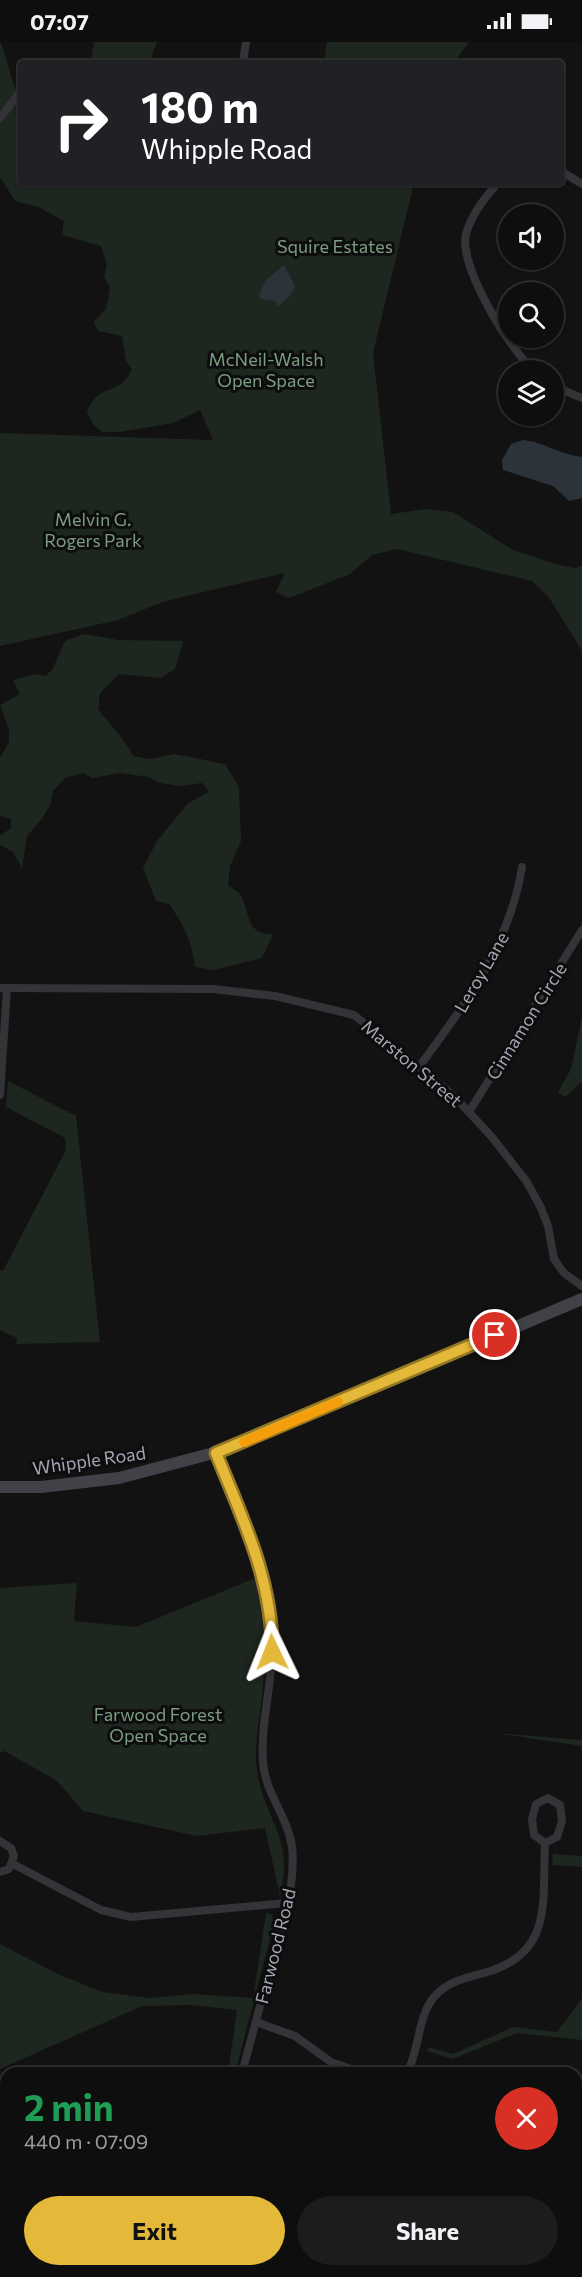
<!DOCTYPE html>
<html lang="en">
<head>
<meta charset="utf-8">
<style>
	:root { --surface:#0e0e0e; --page:#1c1c1c; --text:#f1f3f6; --muted:#9b9c9e; --line:#2e2e2e; --accent:#e4b939 }
	body { margin:0; font-family:Commissioner,sans-serif; background:var(--page); color:var(--text); height:100vh; display:flex; flex-direction:column; font-size:22px; white-space:nowrap }
	* { box-sizing:border-box; margin:0 }
	p { font-size:20px; color:var(--muted) }
	.icon { flex:none; width:33px; height:33px; fill:none; stroke:currentColor; stroke-width:2; stroke-linecap:round; stroke-linejoin:round }
	.map { position:relative; flex:1; overflow:hidden }
	.side { position:absolute; left:0px; top:2025px; width:582px; height:210px; display:flex; flex-direction:column; background:var(--surface); border-radius:18px 18px 0 0; box-shadow:0 2px 4px #0004,0 0 0 2px var(--line) }
	.side>* { flex:none }
	.guide { position:absolute; left:18px; top:18px; width:546px; height:126px; border-radius:6px; box-shadow:0 2px 4px #0004,0 0 0 2px var(--line); background:#202124; color:#fff; overflow:hidden }
	.controls { position:absolute; left:498px; top:162px; display:grid; gap:12px }
	.controls a { display:grid; place-items:center; width:66px; height:66px; border-radius:50%; background:var(--surface); box-shadow:0 2px 4px #0004,0 0 0 2px var(--line); font-size:30px }
	.pin { position:absolute; display:grid; place-items:center; width:51px; height:51px; color:#fff; margin:-26px; border:3px solid #fff; border-radius:50%; box-shadow:0 2px 6px #0007 }
	.me { position:absolute; width:66px; margin:-33px; rotate:358deg; stroke-linejoin:round; filter:drop-shadow(0 0 4px #0008) }
	.turn { display:flex; align-items:center; gap:21px; height:126px; padding:0 24px; font-size:27px }
	.turn .icon { width:78px; height:78px; stroke-width:2.5 }
	.turn b { display:block; font-size:42px; line-height:51px }
	.round { display:grid; place-items:center; flex:none; width:63px; height:63px; border-radius:32px; background:var(--page) }
	.summary { display:flex; align-items:center; justify-content:space-between; height:102px; padding:0 24px }
	h1 { font-size:36px; font-weight:700; line-height:45px; color:#1e9e55 }
	.button { display:flex; gap:12px; margin-top:auto; padding:12px 24px }
	.button a { flex:1; height:69px; border-radius:36px; background:var(--accent); color:#111; font-size:24px; font-weight:700; line-height:69px; text-align:center }
	.button a+a { background:var(--page); color:var(--text) }
	.status { display:flex; justify-content:space-between; align-items:center; height:42px; padding:0 30px; background:var(--surface); direction:ltr }
	.status svg { height:16px; fill:currentColor }
	.map>svg:first-child { display:block }
</style>
</head>
<body>
<div class="status"><b>07:07</b><svg viewBox="0 0 49 12"><path d="M0 12V9h3v3zM5 12V6h3v6zM10 12V3h3v9zM15 12V0h3v12zM26 1h20v11H26zM47 4h2v5h-2z"/></svg></div>
<div class="map">
<svg width="582" height="2235" viewBox="0 0 582 2235">
	<rect width="100%" height="100%" fill="#121213"/>
	<g fill="#1e2620">
		<path d="M0 0C9 17 9 39 21 54V141H414L373 311 391 472 426 467 453 470 513 508 559 523 575 526 582 523V609L548 554 532 539 397 507 372 513 350 532 289 556 276 550 285 531 165 559 118 578 0 604V391L213 398 200 368 173 381 119 390H102L93 382 87 370C99 339 120 355 132 327L126 319 122 294 98 289 94 280 106 267 110 246 104 235 107 222 101 204 62 193 64 179 38 165 15 159 0 135Z"/>
		<polygon points="94,0 157,0 149,21 91,21"/>
		<polygon points="327,0 467,0 468,2 453,21 324,21"/>
		<path d="M83 592 118 598 183 599 175 627 160 636 119 632 100 651 98 667C110 684 124 695 133 714L149 717 175 712 225 722 239 745 241 799 230 824 228 843C231 846 238 849 240 852 251 869 244 893 273 892L262 916 213 928 195 925C192 900 184 883 169 862L156 859 143 826 157 799 188 761 209 750 202 741 180 744 160 741 148 735 120 731 92 736 83 731 65 736 53 749 51 761 42 777 27 794 22 826 13 810 0 803V794L11 786V777L0 774V716L9 700V687L0 663 20 652 13 638 34 632 45 634 52 628 65 599Z"/>
		<polygon points="582,975 582,1040 565,1055 558,1050 571,1027"/>
		<polygon points="8,1039 76,1074 100,1300 16,1302 17,1296 0,1288 0,1228 3,1229 66,1108 65,1096 6,1065"/>
		<path d="M255 1536C263 1572 266 1607 263 1644 261 1675 252 1705 258 1735 268 1783 294 1797 280 1854L265 1786 196 1794 83 1769 56 1738 4 1709 0 1711V1546L77 1541 74 1579 136 1585Z"/>
		<polygon points="494,1691 582,1698 582,1704"/>
		<polygon points="553,1812 582,1814 582,1825 552,1823"/>
		<polygon points="266,1871 272,1873 274,1881 235,2031 228,2031 237,1968 191,1963 142,1964 0,2027 0,1902 58,1932 102,1950 150,1956 192,1952 253,1956"/>
		<polygon points="582,1956 582,1998 517,1991 453,2017 427,2009 428,2005 453,2012 513,1985 557,1990"/>
		<polygon points="582,2151 582,2201 576,2201 576,2154"/>
		<polygon points="6,2204 6,2229 28,2229 22,2235 0,2235 0,2207"/>
	</g>
	<g fill="#2c333b">
		<polygon points="284,223 295,244 289,255 278,264 275,259 261,257 259,252 267,237"/>
		<path d="M523 398C544 400 558 412 582 415V456L569 459 553 444 503 428 502 418 511 402Z"/>
	</g>
	<g fill="none" stroke-linecap="round" stroke-linejoin="round">
		<g stroke="#333338" stroke-width="8">
			<polyline points="243,21 246,0"/>
			<polyline points="0,76 21,49"/>
			<polyline points="561,129 582,142"/>
			<path d="M498 141C486 154 471 174 466 192 458 223 510 309 534 328"/>
			<polyline points="554,344 582,356"/>
			<polyline points="0,946 213,947 275,954 354,973 453,1053 491,1094 527,1140 541,1166 548,1184 554,1217 564,1231 582,1244"/>
			<path d="M419 1025C464 964 510 902 522 825"/>
			<polyline points="0,1053 7,946"/>
			<polyline points="469,1070 582,888"/>
			<path d="M216 1411C240 1471 269 1531 272 1597 274 1638 260 1679 263 1720 265 1751 288 1775 292 1805 296 1842 283 1878 274 1912 263 1952 253 1991 242 2031"/>
			<polygon points="548,1756 560,1763 562,1779 557,1795 545,1801 534,1793 532,1777 536,1762"/>
			<polyline points="0,1799 11,1806 14,1814 9,1827 0,1830"/>
			<polyline points="13,1822 101,1868 131,1875 287,1861"/>
			<polyline points="256,1980 295,1994 331,2020 362,2031"/>
			<path d="M407 2031C420 2007 417 1974 435 1954 448 1939 466 1936 484 1931 554 1912 542 1860 545 1801"/>
			<polyline points="0,2101 6,2106"/>
			<polyline points="0,2127 6,2122"/>
			<polyline points="219,2229 226,2235"/>
			<polyline points="185,2235 197,2229"/>
			<polyline points="356,2235 361,2229"/>
		</g>
		<polyline stroke="#414248" stroke-width="12" points="0,1445 41,1445 119,1436 225,1408 582,1257"/>
	</g>
	<g fill="none" stroke-linecap="round" stroke-linejoin="round">
		<defs>
			<path id="route" d="M272 1610C273 1539 242 1475 216 1411L495 1293"/>
		</defs>
		<use href="#route" stroke="#947825" stroke-width="15"/>
		<use href="#route" stroke="#e4b939" stroke-width="10"/>
		<polyline stroke="#f59e0b" stroke-width="10" points="244,1400 338,1360"/>
	</g>
	<g text-anchor="middle" dominant-baseline="central" stroke-width="6" stroke-linejoin="round" paint-order="stroke">
		<g font-size="18" fill="#7c9d81" stroke="#0d0d0e">
			<text x="335" y="204">Squire Estates</text>
			<text x="266" y="317">McNeil-Walsh<tspan x="266" dy="21">Open Space</tspan></text>
			<text x="93" y="477">Melvin G.<tspan x="93" dy="21">Rogers Park</tspan></text>
			<text x="158" y="1672">Farwood Forest<tspan x="158" dy="21">Open Space</tspan></text>
		</g>
		<g font-size="18" fill="#a4a7b3" stroke="#0d0d0e">
			<text transform="translate(481 930) rotate(-60)">Leroy Lane</text>
			<text transform="translate(526 979) rotate(-58)">Cinnamon Circle</text>
			<text transform="translate(412 1021) rotate(40)">Marston Street</text>
			<text transform="translate(89 1418) rotate(-8)">Whipple Road</text>
			<text transform="translate(275 1904) rotate(-76)">Farwood Road</text>
		</g>
	</g>
</svg>
<div class="controls">
<a><svg class="icon" aria-label="sound" viewBox="0 0 24 24"><path d="M4 9h4l5-4v14l-5-4H4zM17 9q2 3 0 6"/></svg></a>
<a><svg class="icon" aria-label="search" viewBox="0 0 24 24"><circle cx="10" cy="10" r="6"/><path d="M15 15l6 6"/></svg></a>
<a><svg class="icon" aria-label="layers" viewBox="0 0 24 24"><path d="M12 4l9 5-9 5-9-5zM3 14l9 5 9-5"/></svg></a>
</div>
<div class="pin" style="left:495px;top:1293px;background:#d93025"><svg class="icon" aria-label="arrive" viewBox="0 0 24 24"><path d="M6 21V4h12l-3 4 3 4H6"/></svg></div>
<svg class="me" style="left:272px;top:1610px" viewBox="-20 -20 40 40"><path d="M0-17L14 15 0 8-14 15z" fill="#e4b939" stroke="#fff" stroke-width="4"/></svg>
<div class="guide">
<div class="turn"><svg class="icon" aria-label="right" viewBox="0 0 24 24"><path d="M7 20v-9h11M14 6l5 5-5 5"/></svg><div><b>180 m</b>Whipple Road</div></div>
</div>
<section class="side">
<div class="summary"><div><h1>2 min</h1><p>440 m · 07:09</p></div><a class="round" style="background:#d93025;color:#fff"><svg class="icon" aria-label="close" viewBox="0 0 24 24"><path d="M6 6l12 12M18 6L6 18"/></svg></a></div>
<div class="button"><a>Exit</a><a>Share</a></div>
</section>
</div>
</body>
</html>
